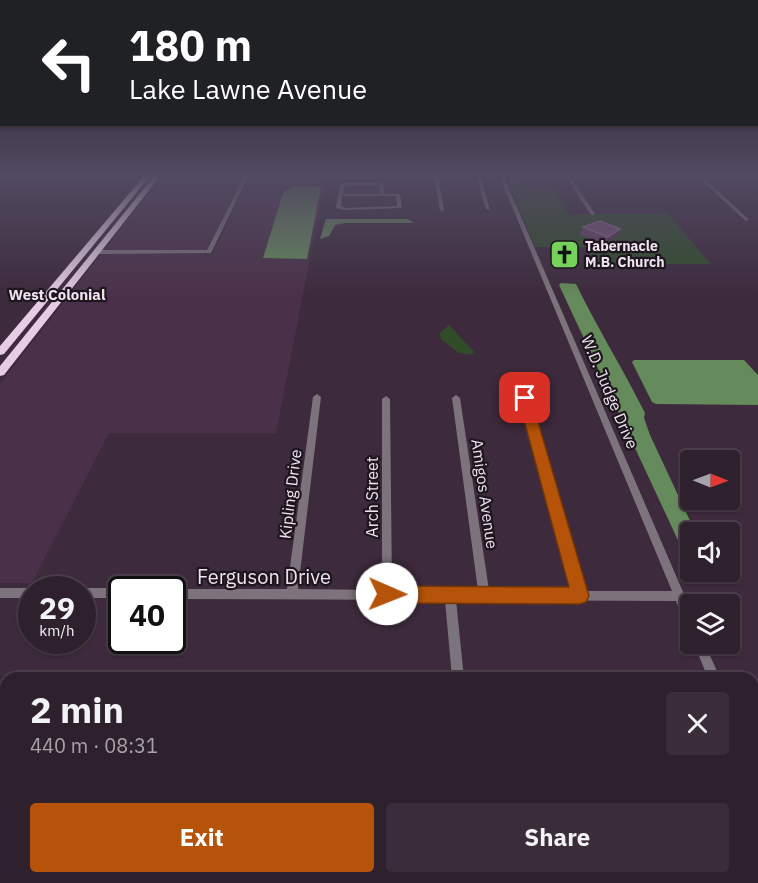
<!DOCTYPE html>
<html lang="en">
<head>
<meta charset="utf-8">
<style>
	:root { --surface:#2e202d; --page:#3a2d39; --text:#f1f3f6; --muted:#a7a3aa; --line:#493e49; --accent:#b45309 }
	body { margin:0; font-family:"IBM Plex Sans",sans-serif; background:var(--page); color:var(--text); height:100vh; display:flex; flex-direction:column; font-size:22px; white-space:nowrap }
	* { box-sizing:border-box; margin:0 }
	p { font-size:20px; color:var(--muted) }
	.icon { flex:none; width:33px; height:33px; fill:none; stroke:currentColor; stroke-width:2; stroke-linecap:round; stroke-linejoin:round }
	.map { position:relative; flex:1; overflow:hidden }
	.sheet { position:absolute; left:0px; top:672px; width:759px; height:212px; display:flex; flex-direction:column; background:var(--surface); border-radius:18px 18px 0 0; box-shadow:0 2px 4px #0004,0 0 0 2px var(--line) }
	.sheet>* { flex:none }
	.guide { position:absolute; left:0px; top:0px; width:759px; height:126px; box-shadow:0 2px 4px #0004,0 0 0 2px var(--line); background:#202124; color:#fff; overflow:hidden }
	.needle { width:39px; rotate:91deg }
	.fabs { position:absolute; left:680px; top:450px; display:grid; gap:12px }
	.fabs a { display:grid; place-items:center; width:60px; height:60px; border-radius:6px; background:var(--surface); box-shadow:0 2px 4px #0004,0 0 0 2px var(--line); font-size:30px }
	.speed { position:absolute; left:18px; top:576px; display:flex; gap:12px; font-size:30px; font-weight:700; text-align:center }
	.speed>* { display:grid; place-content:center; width:78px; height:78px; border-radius:50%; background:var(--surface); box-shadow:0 2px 4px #0004,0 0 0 2px var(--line); line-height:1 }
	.speed small { font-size:15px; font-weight:400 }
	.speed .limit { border:3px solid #111; border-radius:9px; background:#fff; color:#111 }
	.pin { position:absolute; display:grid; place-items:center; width:51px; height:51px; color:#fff; margin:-26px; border-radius:12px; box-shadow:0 3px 9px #0006 }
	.me { position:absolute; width:66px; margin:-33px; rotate:91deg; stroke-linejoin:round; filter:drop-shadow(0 0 4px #0008) }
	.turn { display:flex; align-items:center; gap:21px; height:126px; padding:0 30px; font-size:27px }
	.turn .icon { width:78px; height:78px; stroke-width:2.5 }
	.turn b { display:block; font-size:42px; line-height:51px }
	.round { display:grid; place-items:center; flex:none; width:63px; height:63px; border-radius:6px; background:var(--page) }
	.headline { display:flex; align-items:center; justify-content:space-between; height:102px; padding:0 30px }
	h1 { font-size:36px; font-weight:700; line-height:45px }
	.cta { display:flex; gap:12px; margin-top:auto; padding:12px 30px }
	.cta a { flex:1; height:69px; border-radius:6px; background:var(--accent); color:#fff; font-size:24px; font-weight:700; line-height:69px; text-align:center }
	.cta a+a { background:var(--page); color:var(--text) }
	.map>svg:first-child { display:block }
</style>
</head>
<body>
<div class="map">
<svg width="758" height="883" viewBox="0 0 758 883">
	<rect width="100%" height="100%" fill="#3d2a3c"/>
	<polygon fill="#4a3149" points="162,176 243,176 204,255 213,254 250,177 326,176 276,433 109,433 32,583 0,583 0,384"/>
	<g fill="#304c29">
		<polygon points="507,178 516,178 520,186 552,186 569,215 667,213 711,264 604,264 606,262 593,262 585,247 535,247"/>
		<polygon points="449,325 474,352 471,355 459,353 441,339 440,333"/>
	</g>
	<g fill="#658a5b">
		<polygon points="292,186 321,187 307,259 263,258 283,193"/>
		<polygon points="326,219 408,219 414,223 345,223 335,225 329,236 320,239"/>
		<path d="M561 283 576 284C598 329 623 369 645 413L644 418 650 435 692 525 690 566 559 285Z"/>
		<polygon points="634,360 744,360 758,375 758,405 656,404 652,402 632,362"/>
		<polygon points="659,878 749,878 751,883 657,883"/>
	</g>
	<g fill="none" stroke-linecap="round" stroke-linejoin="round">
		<g fill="#7d737c" fill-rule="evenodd">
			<polygon points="245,175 249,175 211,253 96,254 93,252 96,250 207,250"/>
			<polygon points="434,175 438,175 444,210 442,211 440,210"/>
			<polygon points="476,175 480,175 490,210 486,209"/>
			<polygon points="499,175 503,175 690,608 690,626 686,625 676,601 456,600 464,678 452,678 445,600 172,599 172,590 171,590 172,589 287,589 313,397 317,394 321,397 298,589 382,590 382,399 386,396 390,399 392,590 478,590 452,398 456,395 460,398 489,590 573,591 521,398 525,395 529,398 584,591 672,591"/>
			<polygon points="565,175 569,175 595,214 595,215 591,215"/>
			<polygon points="593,175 758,175 758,177 703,177 748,219 748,220 746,221 698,177 595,176"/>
			<path d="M344 183H383L384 194H400L402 207 400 208 345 210 336 208 340 185ZM345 185H379L380 194H343ZM342 196H396L397 206 345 208 341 206Z"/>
			<polygon points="0,588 32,588 36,590 32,590 32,598 0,598"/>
			<polygon points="82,588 122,588 126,590 122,590 122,598 82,598 82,590 78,590"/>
			<polygon points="694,644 705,644 720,678 708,678"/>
			<rect x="0" y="686" width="6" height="12"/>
			<polygon points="753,761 758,764 758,787 753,784"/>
			<rect x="0" y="812" width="6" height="14"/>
		</g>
		<g fill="#e6cde5" fill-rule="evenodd">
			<polygon points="145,175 151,175 4,354 0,355 0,346"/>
			<polygon points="155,175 161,175 4,375 0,376 0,366"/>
		</g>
	</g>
	<polygon fill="#684268" points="583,227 618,236 606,244 580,235"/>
	<polygon fill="#513150" points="620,229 618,236 606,244 608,237"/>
	<polygon fill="#775377" stroke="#8a6a8a" stroke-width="1.5" points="600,221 620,229 608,237 583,227"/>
	<linearGradient id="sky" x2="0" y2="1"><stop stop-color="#221721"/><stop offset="0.59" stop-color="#514a61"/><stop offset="1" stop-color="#514a61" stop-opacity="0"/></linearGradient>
	<rect width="758" height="298" fill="url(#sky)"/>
	<polygon fill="#b45309" stroke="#753606" stroke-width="1.5" points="525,394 531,398 589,596 586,602 580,604 387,603 381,600 378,594 381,588 387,586 569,587 518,398"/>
	<defs>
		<symbol id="church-square" viewBox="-11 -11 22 22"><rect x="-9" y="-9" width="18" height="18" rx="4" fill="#75d25b" stroke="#1e161e"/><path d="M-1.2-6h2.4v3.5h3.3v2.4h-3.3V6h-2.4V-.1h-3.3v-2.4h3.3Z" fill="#111"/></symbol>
	</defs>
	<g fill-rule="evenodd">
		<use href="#church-square" x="548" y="238" width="33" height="33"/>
	</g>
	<g text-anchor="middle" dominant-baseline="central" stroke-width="4.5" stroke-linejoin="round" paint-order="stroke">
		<g font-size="14" font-weight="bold" fill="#efe3ef" stroke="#1e161e" text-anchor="start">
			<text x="585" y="246">Tabernacle<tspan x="585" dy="16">M.B. Church</tspan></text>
		</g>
		<g font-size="15" font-weight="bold" fill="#efe3ef" stroke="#1e161e">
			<text x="57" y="294">West Colonial</text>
		</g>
		<g font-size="16" fill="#efe3ef" stroke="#1e161e">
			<text transform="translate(610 392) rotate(67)">W.D. Judge Drive</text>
			<text transform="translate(290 494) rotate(-83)">Kipling Drive</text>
			<text transform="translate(485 494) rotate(82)">Amigos Avenue</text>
			<text transform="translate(372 497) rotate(-90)">Arch Street</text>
		</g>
		<g font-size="20" fill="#efe3ef" stroke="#1e161e">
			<text x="264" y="576">Ferguson Drive</text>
		</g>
	</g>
</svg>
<div class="fabs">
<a><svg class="needle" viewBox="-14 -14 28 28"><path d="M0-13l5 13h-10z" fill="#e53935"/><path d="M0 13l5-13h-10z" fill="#a7a3aa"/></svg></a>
<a><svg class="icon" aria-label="sound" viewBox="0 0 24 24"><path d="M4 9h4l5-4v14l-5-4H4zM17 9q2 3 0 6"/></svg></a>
<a><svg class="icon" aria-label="layers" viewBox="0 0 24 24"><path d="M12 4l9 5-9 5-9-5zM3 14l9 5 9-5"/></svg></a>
</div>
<div class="speed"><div>29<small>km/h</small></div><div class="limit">40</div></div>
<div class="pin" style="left:525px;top:398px;background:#d93025"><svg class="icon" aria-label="arrive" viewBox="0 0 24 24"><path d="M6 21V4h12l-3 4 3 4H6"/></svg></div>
<svg class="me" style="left:387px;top:594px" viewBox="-20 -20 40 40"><circle r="19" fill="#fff"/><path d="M0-13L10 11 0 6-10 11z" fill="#b45309"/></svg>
<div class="guide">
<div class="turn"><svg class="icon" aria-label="left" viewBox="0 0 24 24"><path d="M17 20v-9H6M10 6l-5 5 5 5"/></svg><div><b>180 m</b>Lake Lawne Avenue</div></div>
</div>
<section class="sheet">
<div class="headline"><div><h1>2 min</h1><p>440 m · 08:31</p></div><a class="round"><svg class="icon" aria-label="close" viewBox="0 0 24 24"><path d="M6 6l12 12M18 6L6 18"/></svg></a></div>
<div class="cta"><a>Exit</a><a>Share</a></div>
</section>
</div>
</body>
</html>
